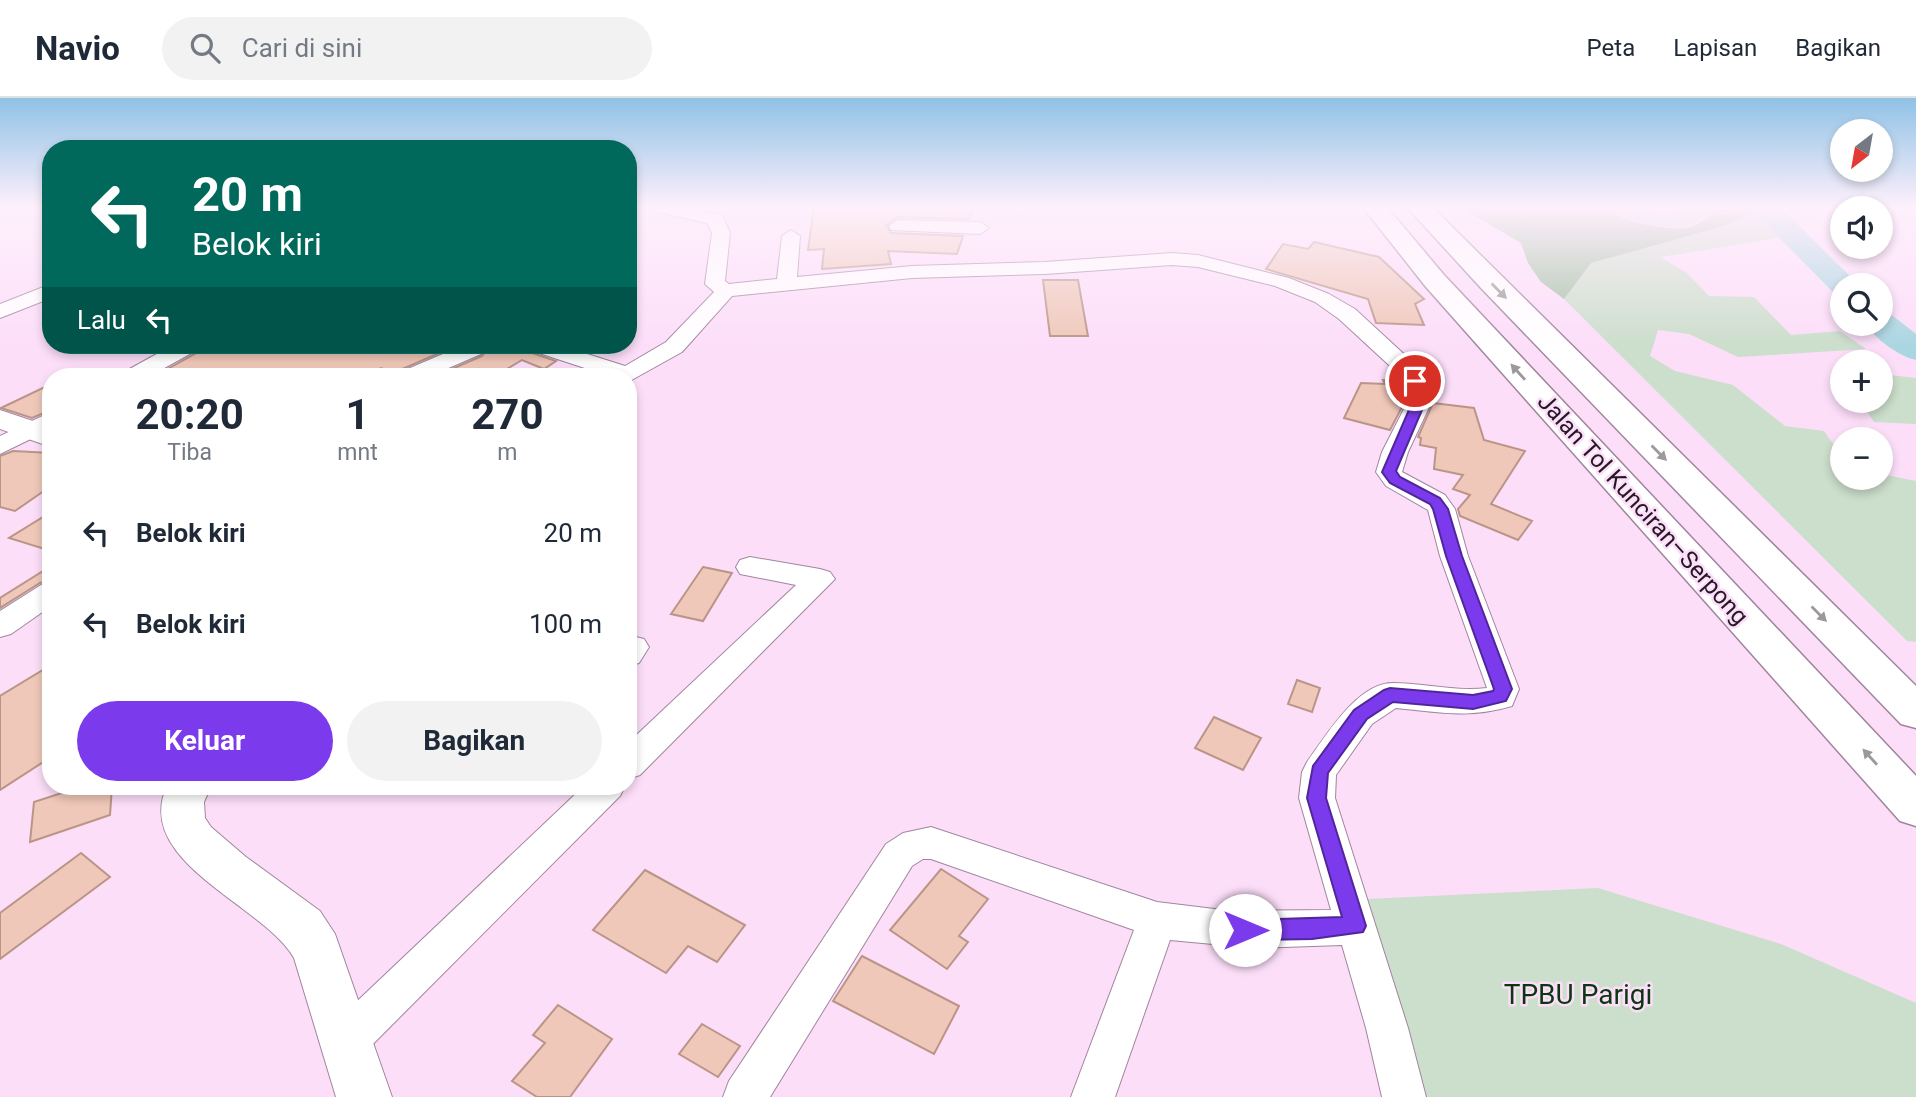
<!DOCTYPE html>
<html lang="id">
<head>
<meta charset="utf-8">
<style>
	:root { --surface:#fff; --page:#f2f2f3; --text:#1f2937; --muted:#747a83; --line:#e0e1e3; --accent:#7c3aed }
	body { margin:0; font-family:Roboto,sans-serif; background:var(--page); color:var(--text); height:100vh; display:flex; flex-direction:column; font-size:26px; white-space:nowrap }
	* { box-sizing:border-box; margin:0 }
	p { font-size:23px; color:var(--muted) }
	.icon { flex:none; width:38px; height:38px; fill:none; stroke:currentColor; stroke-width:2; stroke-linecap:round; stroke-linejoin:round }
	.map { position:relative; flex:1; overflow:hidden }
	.sheet { position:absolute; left:42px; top:270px; width:595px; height:427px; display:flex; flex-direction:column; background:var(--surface); border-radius:28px; box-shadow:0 4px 10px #0003 }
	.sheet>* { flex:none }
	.hud { position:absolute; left:42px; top:42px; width:595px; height:214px; border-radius:28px; box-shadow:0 4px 10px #0003; background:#00695c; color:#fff; overflow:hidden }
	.needle { width:46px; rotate:211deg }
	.buttons { position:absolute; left:1830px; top:21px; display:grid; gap:14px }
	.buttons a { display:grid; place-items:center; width:63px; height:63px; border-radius:50%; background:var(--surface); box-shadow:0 4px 10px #0003; font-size:35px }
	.pin { position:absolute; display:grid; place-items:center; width:60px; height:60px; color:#fff; margin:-30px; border:4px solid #fff; border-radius:50%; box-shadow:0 2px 7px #0007 }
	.me { position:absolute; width:77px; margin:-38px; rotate:90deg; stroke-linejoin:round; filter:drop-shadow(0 0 5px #0008) }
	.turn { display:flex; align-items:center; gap:24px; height:147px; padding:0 35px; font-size:32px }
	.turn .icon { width:91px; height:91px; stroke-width:2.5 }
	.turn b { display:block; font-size:49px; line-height:60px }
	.then { display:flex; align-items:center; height:66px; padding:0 35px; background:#0003; gap:14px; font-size:26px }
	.eta { display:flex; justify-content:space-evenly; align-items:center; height:119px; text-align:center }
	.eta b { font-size:42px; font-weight:700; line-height:49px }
	.primary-button { display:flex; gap:14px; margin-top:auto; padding:14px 35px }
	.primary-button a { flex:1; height:80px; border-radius:42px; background:var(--accent); color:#fff; font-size:28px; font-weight:700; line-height:80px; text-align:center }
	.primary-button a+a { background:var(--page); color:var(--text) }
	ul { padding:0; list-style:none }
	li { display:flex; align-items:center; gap:21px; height:91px; padding:0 35px }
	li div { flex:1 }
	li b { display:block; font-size:26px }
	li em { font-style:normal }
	header { display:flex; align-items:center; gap:42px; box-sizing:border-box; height:98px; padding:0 35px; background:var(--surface); border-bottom:2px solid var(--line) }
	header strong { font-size:33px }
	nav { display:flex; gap:38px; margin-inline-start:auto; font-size:24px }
	.search { width:490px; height:63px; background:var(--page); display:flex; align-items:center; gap:18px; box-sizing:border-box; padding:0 24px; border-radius:38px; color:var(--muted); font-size:26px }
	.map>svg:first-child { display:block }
</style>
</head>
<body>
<header>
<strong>Navio</strong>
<div class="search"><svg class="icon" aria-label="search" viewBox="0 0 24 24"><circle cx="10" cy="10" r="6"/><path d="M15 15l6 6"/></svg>Cari di sini</div>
<nav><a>Peta</a><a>Lapisan</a><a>Bagikan</a></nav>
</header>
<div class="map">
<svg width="1916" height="999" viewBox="0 0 1916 999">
	<rect width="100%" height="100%" fill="#fcdef9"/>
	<g fill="#ccdecc">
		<polygon points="1669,108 1723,108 1686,130 1646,127 1621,119 1611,109 1675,115"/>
		<polygon points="1760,113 1843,199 1843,204 1779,140 1660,159 1687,175 1709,198 1754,199 1791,237 1840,233 1866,251 1738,259 1689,236 1658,232 1650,258 1675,273 1733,287 1785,328 1824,333 1843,360 1843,380 1881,380 1881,376 1916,383 1916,544 1907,543 1564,201 1590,165 1724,128"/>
		<polygon points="1881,276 1916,280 1916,326 1874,324 1860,303 1881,303"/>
		<polygon points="1598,790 1781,846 1916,905 1916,999 1412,999 1367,801"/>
	</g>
	<path fill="#a4c0a4" d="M1458 108H1609C1613 111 1617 117 1621 119 1633 126 1672 132 1686 130 1711 125 1727 91 1760 113L1724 128 1591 165 1564 201 1541 184 1528 165 1521 145Z"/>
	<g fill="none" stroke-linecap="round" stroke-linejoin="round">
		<g fill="#aad6e2" fill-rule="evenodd">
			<polygon points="1749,108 1779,108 1859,187 1843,187 1843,196 1833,194"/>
			<path d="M1881 215 1893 218 1916 236V262C1898 258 1876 241 1865 226H1881Z"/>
		</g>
	</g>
	<g fill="#efc8b9" stroke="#ba9587" stroke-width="2">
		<polygon points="814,108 974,108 969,121 898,119 886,127 891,135 963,138 957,156 888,153 891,166 822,171 824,151 808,152"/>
		<polygon points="1314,144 1379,159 1424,201 1415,206 1424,227 1376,225 1368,201 1266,171 1283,146 1308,151"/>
		<polygon points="1043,182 1078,182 1088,238 1050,238"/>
		<polygon points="203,247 458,247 402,271 397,277 381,270 367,278 155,278 198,254"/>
		<polygon points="484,247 524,247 529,254 556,263 544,271 522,262 495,278 436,278 482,258 487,251"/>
		<polygon points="1383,282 1399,283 1404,305 1390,332 1344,320 1361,285 1385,286"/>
		<polygon points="51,286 51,312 32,320 1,310"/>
		<polygon points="1433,305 1474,310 1484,342 1525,353 1491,406 1532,423 1518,442 1460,418 1458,411 1470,397 1453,391 1463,377 1434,371 1436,350 1420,347 1421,340 1418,339"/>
		<polygon points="13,353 51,355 51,388 15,413 0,409 0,358"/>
		<polygon points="51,414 51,453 9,440"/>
		<polygon points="51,468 51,482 40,485 0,510 0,500"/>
		<polygon points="703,469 732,475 703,523 671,516"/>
		<polygon points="51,567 51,659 0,692 0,598"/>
		<polygon points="1297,582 1320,590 1312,614 1288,606"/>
		<polygon points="1214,619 1261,640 1243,672 1195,650"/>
		<polygon points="83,688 112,688 110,717 30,744 34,704"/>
		<polygon points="81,755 110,779 0,861 0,815"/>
		<polygon points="941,771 988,801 959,838 968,844 947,871 890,832"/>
		<polygon points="645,772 745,827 717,864 688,848 666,875 593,832"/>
		<polygon points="862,858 959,908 934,956 833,903"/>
		<polygon points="558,907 612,941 570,999 537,999 512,983 545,945 533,937"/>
		<polygon points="702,926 740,948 718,979 679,956"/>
	</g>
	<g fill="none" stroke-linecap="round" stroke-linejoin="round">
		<defs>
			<g id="minor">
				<path d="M647 108H680L722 117 730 135 725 183 729 186 777 181 782 138 791 132 800 138 797 179 912 168 1045 164 1172 155 1198 157 1289 180 1329 196 1355 211 1406 258 1426 283 1431 305 1408 354 1402 374 1445 397 1455 411 1468 458 1519 591 1512 608C1468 621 1439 614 1396 610L1372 626 1336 677 1335 700 1408 930 1426 999H1382L1366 930 1342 847 1256 850 1170 842 1115 999H1071L1134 832 931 761H923L912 768 770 999H723L729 983 886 746 903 735 931 729 1157 804 1231 813 1331 812 1299 700 1302 674 1307 664C1326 638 1357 585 1393 585 1425 585 1455 594 1487 590L1440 458 1428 412 1386 388 1376 374 1382 354 1407 305 1403 284 1390 268 1339 221 1315 204 1275 188 1198 169 1172 167 1045 176 912 180 732 198 682 254 628 284V278H609L530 252 527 247H559L625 268 666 244 714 194 705 186 712 135 707 125 650 112Z"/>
				<polygon points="898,122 980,124 989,130 980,136 891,132 889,128"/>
				<polygon points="51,186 51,200 0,220 0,206"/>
				<polygon points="173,247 200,247 197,252 150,278 122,278 126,273"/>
				<polygon points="464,247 481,247 484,251 481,256 430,278 399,278 403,273"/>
				<polygon points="51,314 51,331 0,356 0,338"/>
				<polygon points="750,459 820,471 830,474 835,481 640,677 628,681 628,645 796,487 740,476 736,469 740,462"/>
				<polygon points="51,484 51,508 11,536 0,539 0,513 41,487"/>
				<polygon points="628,537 644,541 649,549 639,565 628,568"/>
				<polygon points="584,688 625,688 620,698 362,957 347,963 332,957 326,942 332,927"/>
			</g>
			<g id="tertiary">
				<polygon points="0,312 51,329 51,349 0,331"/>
				<path d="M167 688H211L204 704 205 720 211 729 246 759 320 813 335 836 392 999H336L294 860C264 807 132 764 167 688Z"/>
			</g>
			<g id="motorway">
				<polygon points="1362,108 1386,108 1444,177 1916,678 1916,728 1900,723 1426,189"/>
				<polygon points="1406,108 1431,108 1916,588 1916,630 1901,626 1481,190"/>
			</g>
		</defs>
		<use href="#minor" stroke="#a0859e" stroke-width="2"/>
		<use href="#tertiary" stroke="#a0859e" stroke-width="2"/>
		<use href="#motorway" stroke="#a0859e" stroke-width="3"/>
		<use href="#minor" fill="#fff" fill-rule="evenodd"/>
		<use href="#tertiary" fill="#fff" fill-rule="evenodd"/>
		<use href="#motorway" fill="#fff" fill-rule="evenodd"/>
	</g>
	<defs><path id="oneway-solid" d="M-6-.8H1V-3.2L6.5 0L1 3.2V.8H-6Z" transform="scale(1.75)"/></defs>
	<g fill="#9c989c">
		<use href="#oneway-solid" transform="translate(1499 193) rotate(45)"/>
		<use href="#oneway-solid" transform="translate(1518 274) rotate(-132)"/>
		<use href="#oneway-solid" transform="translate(1659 355) rotate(45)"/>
		<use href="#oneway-solid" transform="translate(1819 516) rotate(45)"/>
		<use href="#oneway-solid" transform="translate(1870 659) rotate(-132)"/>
	</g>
	<linearGradient id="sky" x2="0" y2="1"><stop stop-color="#8fc2e6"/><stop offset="0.44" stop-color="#fef0fc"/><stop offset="1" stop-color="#fef0fc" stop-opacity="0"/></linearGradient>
	<rect width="1916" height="248" fill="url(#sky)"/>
	<polygon fill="#7c3aed" stroke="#51269a" stroke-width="2" points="1415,279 1421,283 1425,305 1396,373 1400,379 1440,400 1448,411 1462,458 1512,591 1506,603 1473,611 1393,604 1367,621 1328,675 1326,700 1366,828 1363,834 1312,841 1245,842 1238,839 1235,832 1238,825 1245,822 1342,819 1307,700 1313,668 1354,612 1384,592 1390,590 1473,597 1493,593 1494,591 1446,458 1433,411 1430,406 1390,385 1382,374 1412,305 1408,283"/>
	<g text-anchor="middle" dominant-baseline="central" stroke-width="5" stroke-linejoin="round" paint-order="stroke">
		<g font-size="24" fill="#241923" stroke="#fcdef9">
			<text transform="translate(1643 411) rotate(48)">Jalan Tol Kunciran–Serpong</text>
		</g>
		<g font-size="28" fill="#0b3610" stroke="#fcdef9">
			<text x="1578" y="896">TPBU Parigi</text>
		</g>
	</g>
</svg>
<div class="buttons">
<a><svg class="needle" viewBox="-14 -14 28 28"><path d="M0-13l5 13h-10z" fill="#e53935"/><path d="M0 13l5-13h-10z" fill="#747a83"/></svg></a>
<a><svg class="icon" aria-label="sound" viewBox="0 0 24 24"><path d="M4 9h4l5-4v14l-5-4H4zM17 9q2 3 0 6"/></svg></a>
<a><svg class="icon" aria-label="search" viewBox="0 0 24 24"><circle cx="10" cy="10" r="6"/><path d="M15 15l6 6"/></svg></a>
<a>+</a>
<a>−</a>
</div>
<div class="pin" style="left:1415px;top:283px;background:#d93025"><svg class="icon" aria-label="arrive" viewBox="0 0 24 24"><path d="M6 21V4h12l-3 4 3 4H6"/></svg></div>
<svg class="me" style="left:1245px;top:832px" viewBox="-20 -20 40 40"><circle r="19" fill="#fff"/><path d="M0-13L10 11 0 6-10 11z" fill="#7c3aed"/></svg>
<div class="hud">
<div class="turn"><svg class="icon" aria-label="left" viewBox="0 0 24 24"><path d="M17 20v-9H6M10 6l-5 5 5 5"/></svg><div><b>20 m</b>Belok kiri</div></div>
<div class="then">Lalu<svg class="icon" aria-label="left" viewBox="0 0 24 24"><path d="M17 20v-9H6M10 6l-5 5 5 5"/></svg></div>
</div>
<section class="sheet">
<div class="eta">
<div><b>20:20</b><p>Tiba</p></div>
<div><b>1</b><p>mnt</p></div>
<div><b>270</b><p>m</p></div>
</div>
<ul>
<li><svg class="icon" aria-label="left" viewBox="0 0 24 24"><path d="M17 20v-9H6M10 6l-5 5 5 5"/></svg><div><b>Belok kiri</b></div><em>20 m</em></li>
<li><svg class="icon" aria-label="left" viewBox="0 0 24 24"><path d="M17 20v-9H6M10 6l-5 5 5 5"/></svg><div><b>Belok kiri</b></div><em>100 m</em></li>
</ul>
<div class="primary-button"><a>Keluar</a><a>Bagikan</a></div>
</section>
</div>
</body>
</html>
